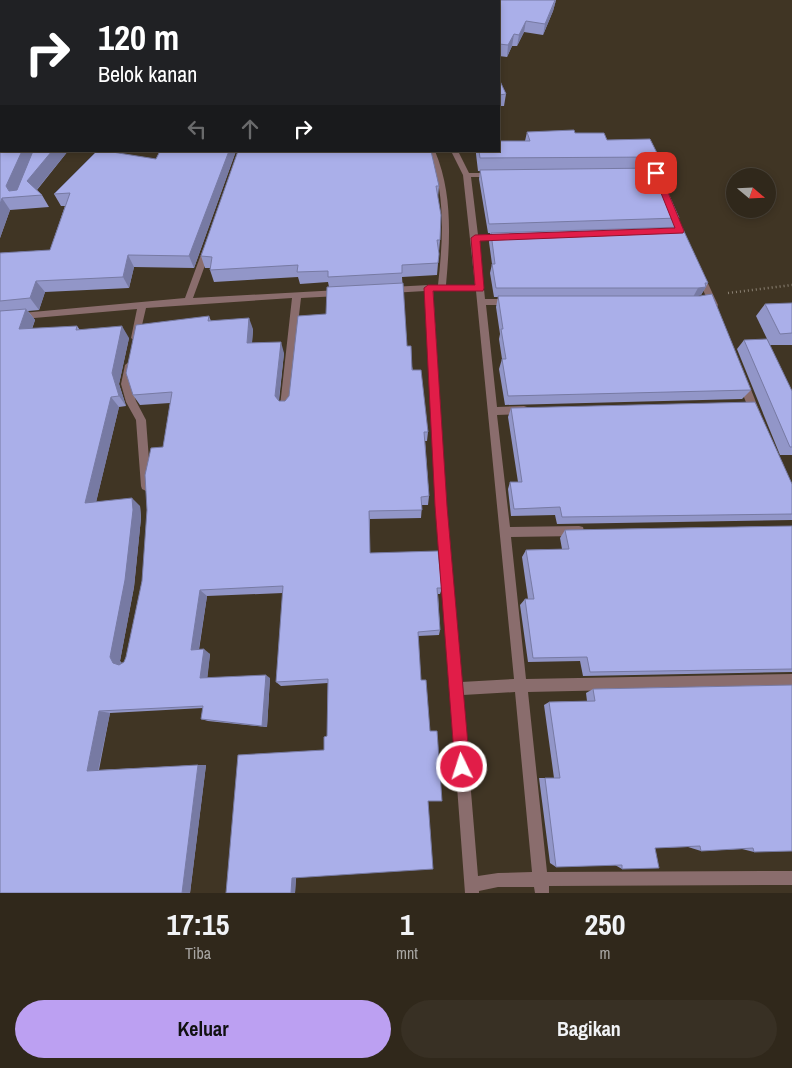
<!DOCTYPE html>
<html lang="id">
<head>
<meta charset="utf-8">
<style>
	:root { --surface:#30281b; --page:#383024; --text:#f1f3f6; --muted:#a8a6a3; --line:#4b443a; --accent:#bca0f2 }
	body { margin:0; font-family:"Archivo Narrow",sans-serif; background:var(--page); color:var(--text); height:100vh; display:flex; flex-direction:column; font-size:19px; white-space:nowrap }
	* { box-sizing:border-box; margin:0 }
	p { font-size:16px; color:var(--muted) }
	.icon { flex:none; width:28px; height:28px; fill:none; stroke:currentColor; stroke-width:2; stroke-linecap:round; stroke-linejoin:round }
	.map { position:relative; height:893px; overflow:hidden }
	.details { display:flex; flex-direction:column; background:var(--surface); flex:1 }
	.details>* { flex:none }
	.guide { position:absolute; left:0px; top:0px; width:500px; height:152px; box-shadow:0 2px 8px #0003,0 0 0 1px var(--line); background:#202124; color:#fff; overflow:hidden }
	.needle { width:32px; rotate:109deg }
	.controls { position:absolute; left:726px; top:168px; display:grid; gap:10px }
	.controls a { display:grid; place-items:center; width:50px; height:50px; border-radius:50%; background:var(--surface); box-shadow:0 2px 8px #0003,0 0 0 1px var(--line); font-size:25px }
	.pin { position:absolute; display:grid; place-items:center; width:42px; height:42px; color:#fff; margin:-21px; border-radius:10px; box-shadow:0 2px 8px #0006 }
	.me { position:absolute; width:55px; margin:-28px; rotate:356deg; stroke-linejoin:round; filter:drop-shadow(0 0 4px #0008) }
	.turn { display:flex; align-items:center; gap:18px; height:105px; padding:0 15px; font-size:22px }
	.turn .icon { width:65px; height:65px; stroke-width:2.5 }
	.turn b { display:block; font-size:35px; line-height:42px }
	.lanes { display:flex; align-items:center; height:48px; padding:0 15px; background:#0003; justify-content:center; gap:25px; direction:ltr }
	.lanes .off { opacity:.35 }
	.eta { display:flex; justify-content:space-evenly; align-items:center; height:85px; text-align:center }
	.eta b { font-size:30px; font-weight:700; line-height:35px }
	.cta { display:flex; gap:10px; margin-top:auto; padding:10px 15px }
	.cta a { flex:1; height:58px; border-radius:30px; background:var(--accent); color:#111; font-size:20px; font-weight:700; line-height:58px; text-align:center }
	.cta a+a { background:var(--page); color:var(--text) }
	.map>svg:first-child { display:block }
</style>
</head>
<body>
<div class="map">
<svg width="792" height="893" viewBox="0 0 792 893">
	<rect width="100%" height="100%" fill="#403524"/>
	<g fill="none" stroke-linecap="round" stroke-linejoin="round">
		<polyline stroke="#8b8274" stroke-width="2.5" stroke-dasharray="1 3" stroke-linecap="butt" points="728,293 792,285"/>
		<g fill="#8a6d6d" fill-rule="evenodd">
			<path d="M429 151H435C453 194 450 240 446 285H475L463 175 451 151H458L469 173H493L497 175 493 177H471L478 235 502 234 506 237 502 240H479L485 299H510L514 302 510 305H486L497 407 524 406 527 407 529 410 527 413 524 414 497 415 510 527 579 526 583 527 584 531 583 535 579 536 511 537 526 679 792 674V686L528 692 547 872 792 871V885L549 886V893H535L534 887H498L479 891V893H465L436 506 425 291 391 293 387 290 391 287 429 285 433 288 438 285C443 240 446 194 429 151ZM433 288 437 291H476L514 679 461 682 446 506ZM515 692 532 872 498 873 478 876 463 695Z"/>
			<polygon points="645,171 671,171 674,173 671,175 643,174 642,173"/>
			<polygon points="207,246 211,249 193,298 339,290 343,293 339,296 301,298 288,409 282,409 280,406 292,298 146,308 139,338 135,341 131,338 137,309 0,321 0,315 185,298 203,249"/>
			<polygon points="700,272 704,275 718,305 717,307 711,307 710,305 696,275"/>
			<polygon points="130,361 135,365 131,384 136,401 146,420 151,486 150,489 146,491 142,489 141,486 136,420 126,402 121,384 125,365"/>
			<polygon points="743,378 748,382 761,415 759,418 753,418 751,415 738,382"/>
		</g>
	</g>
	<g fill="#9296c8">
		<polygon points="0,0 556,0 553,11 543,35 524,32 517,46 512,46 507,57 499,56 499,1 1,1 1,151 68,151 37,190 42,195 49,207 10,210 0,238"/>
		<polygon points="499,79 506,94 504,106 499,106"/>
		<polygon points="527,132 575,133 607,140 659,157 654,168 679,218 674,227 708,283 701,295 696,296 751,390 742,399 505,405 499,369 502,359 499,339 500,334 496,307 498,297 494,297 490,273 492,264 489,242 490,233 488,233 479,179 480,171 478,171 476,154 476,151 499,151 525,141"/>
		<polygon points="160,151 236,151 194,268 134,267 129,288 45,292 39,310 28,311 35,320 32,329 77,326 80,330 129,338 119,384 126,406 119,407 96,502 140,506 141,518 134,587 120,661 122,663 124,662 126,657 142,581 170,403 140,405 133,395 209,316 211,321 253,329 252,343 284,353 279,401 285,401 289,396 326,314 329,287 328,282 300,284 298,277 214,282 210,270 210,268 205,268 201,256 238,151 439,186 438,198 440,240 437,275 402,277 407,346 428,432 427,441 425,441 429,496 428,505 422,505 421,518 370,519 370,553 442,588 440,594 438,594 440,630 439,635 418,636 428,801 296,878 295,893 226,893 324,750 327,736 328,683 281,686 276,682 283,593 207,596 199,650 210,654 207,678 270,678 267,727 208,721 201,719 203,708 110,713 99,770 198,765 206,765 190,893 0,893 0,253 50,250 65,206 61,206 54,194 156,159"/>
		<polygon points="792,303 792,345 770,345 756,316 765,304"/>
		<polygon points="744,340 792,391 792,455 780,455 737,349"/>
		<polygon points="511,408 792,514 792,520 557,524 555,515 511,516 508,489 510,482 518,482 508,417"/>
		<polygon points="792,526 792,672 583,676 580,661 528,662 520,605 525,599 528,599 522,557 526,550 562,549 560,538 565,530"/>
		<polygon points="792,685 754,852 742,849 701,851 688,847 655,848 622,869 615,865 556,867 550,863 539,778 554,778 544,705 549,702 587,701 586,693 593,689"/>
	</g>
	<g fill="#777aa3">
		<polygon points="556,0 553,11 543,35 545,24"/>
		<polygon points="526,21 524,32 517,46 519,35"/>
		<polygon points="514,34 512,46 507,57 508,45"/>
		<polygon points="22,151 35,151 14,198 6,186"/>
		<polygon points="52,151 68,151 34,193 27,181"/>
		<polygon points="229,151 236,151 194,268 189,256"/>
		<polygon points="2,198 10,210 0,238 0,204"/>
		<polygon points="128,255 134,267 129,288 123,277"/>
		<polygon points="36,281 45,292 39,310 30,298"/>
		<polygon points="706,287 701,295 693,297 698,288"/>
		<polygon points="26,309 35,320 28,340 19,329"/>
		<polygon points="249,318 253,329 251,354 247,343"/>
		<polygon points="122,326 129,338 119,384 126,406 119,396 112,373"/>
		<polygon points="281,342 284,353 278,406 275,396"/>
		<polygon points="111,397 119,407 94,511 85,503"/>
		<polygon points="132,498 140,506 141,518 134,587 120,661 123,667 113,663 110,657"/>
		<polygon points="369,511 370,519 370,560 370,553"/>
		<polygon points="200,590 207,596 198,654 191,650"/>
		<polygon points="204,649 210,654 207,682 200,678"/>
		<polygon points="266,675 270,678 267,727 262,726"/>
		<polygon points="99,711 110,713 98,771 87,771"/>
		<polygon points="198,765 206,765 190,893 182,893"/>
		<polygon points="296,874 295,893 291,893 292,878"/>
	</g>
	<g fill="#aaafe9" stroke="#777aa3">
		<polygon points="0,0 555,0 545,24 526,21 519,35 514,34 508,45 499,44 499,1 1,1 1,151 22,151 6,186 9,191 17,190 33,151 52,151 27,181 42,195 2,198 0,204"/>
		<polygon points="499,79 506,94 499,95"/>
		<polygon points="574,130 575,133 604,133 607,140 650,139 659,157 480,158 479,151 499,151 499,141 530,141 527,132"/>
		<polygon points="97,151 106,151 156,159 160,151 229,151 189,256 128,255 123,277 36,281 30,298 0,301 0,253 50,250 70,193 54,194"/>
		<polygon points="238,151 431,151 439,186 436,186 441,215 440,240 437,240 439,254 438,263 402,265 402,273 328,277 328,271 297,272 298,265 210,270 212,257 201,256"/>
		<polygon points="657,168 679,218 489,224 480,170"/>
		<polygon points="682,227 708,283 705,283 706,287 698,288 496,288 492,264 495,264 491,233"/>
		<polygon points="403,283 407,346 411,346 412,370 421,370 428,432 424,432 429,496 421,497 422,510 369,511 370,553 438,551 442,588 437,588 440,630 418,632 421,680 426,680 430,731 437,731 442,801 428,801 433,869 292,878 291,893 226,893 238,755 324,750 324,737 327,736 328,679 276,682 283,586 200,590 191,650 204,649 200,678 266,675 262,726 201,719 203,706 99,711 87,771 198,765 182,893 0,893 0,311 26,309 19,329 77,326 76,330 122,326 112,373 119,396 111,397 85,503 132,498 133,510 125,580 110,657 113,663 119,665 124,662 126,657 142,581 147,510 145,475 151,448 163,447 172,392 133,395 126,373 136,325 209,316 208,321 249,318 247,343 281,342 275,396 279,401 285,401 289,396 298,316 326,314 327,287"/>
		<polygon points="712,294 751,390 508,396 502,359 506,359 501,329 503,329 498,296 700,296"/>
		<polygon points="792,303 792,333 780,334 765,304"/>
		<polygon points="767,339 792,391 792,447 790,447 744,340"/>
		<polygon points="755,402 792,484 792,514 562,517 560,507 514,509 510,482 522,482 511,408"/>
		<polygon points="792,526 792,669 590,672 587,657 533,658 525,599 534,599 526,550 569,549 565,530"/>
		<polygon points="792,685 792,851 754,852 753,848 701,851 700,846 655,848 659,868 622,869 622,865 556,867 545,778 560,778 549,702 595,701 593,689"/>
	</g>
	<polygon fill="#e11d48" stroke="#92132f" points="656,171 660,173 684,231 683,233 480,241 484,288 483,291 433,291 447,506 470,767 468,773 462,775 457,773 455,767 435,506 424,288 428,285 475,285 471,238 475,235 675,228 653,173"/>
</svg>
<div class="controls">
<a><svg class="needle" viewBox="-14 -14 28 28"><path d="M0-13l5 13h-10z" fill="#e53935"/><path d="M0 13l5-13h-10z" fill="#a8a6a3"/></svg></a>
</div>
<div class="pin" style="left:656px;top:173px;background:#d93025"><svg class="icon" aria-label="arrive" viewBox="0 0 24 24"><path d="M6 21V4h12l-3 4 3 4H6"/></svg></div>
<svg class="me" style="left:462px;top:767px" viewBox="-20 -20 40 40"><circle r="17" fill="#e11d48" stroke="#fff" stroke-width="3"/><path d="M0-11L8 9 0 5-8 9z" fill="#fff"/></svg>
<div class="guide">
<div class="turn"><svg class="icon" aria-label="right" viewBox="0 0 24 24"><path d="M7 20v-9h11M14 6l5 5-5 5"/></svg><div><b>120 m</b>Belok kanan</div></div>
<div class="lanes"><svg class="icon off" aria-label="left" viewBox="0 0 24 24"><path d="M17 20v-9H6M10 6l-5 5 5 5"/></svg><svg class="icon off" aria-label="ahead" viewBox="0 0 24 24"><path d="M12 20V5M6 11l6-6 6 6"/></svg><svg class="icon" aria-label="right" viewBox="0 0 24 24"><path d="M7 20v-9h11M14 6l5 5-5 5"/></svg></div>
</div>
</div>
<section class="details">
<div class="eta">
<div><b>17:15</b><p>Tiba</p></div>
<div><b>1</b><p>mnt</p></div>
<div><b>250</b><p>m</p></div>
</div>
<div class="cta"><a>Keluar</a><a>Bagikan</a></div>
</section>
</body>
</html>
